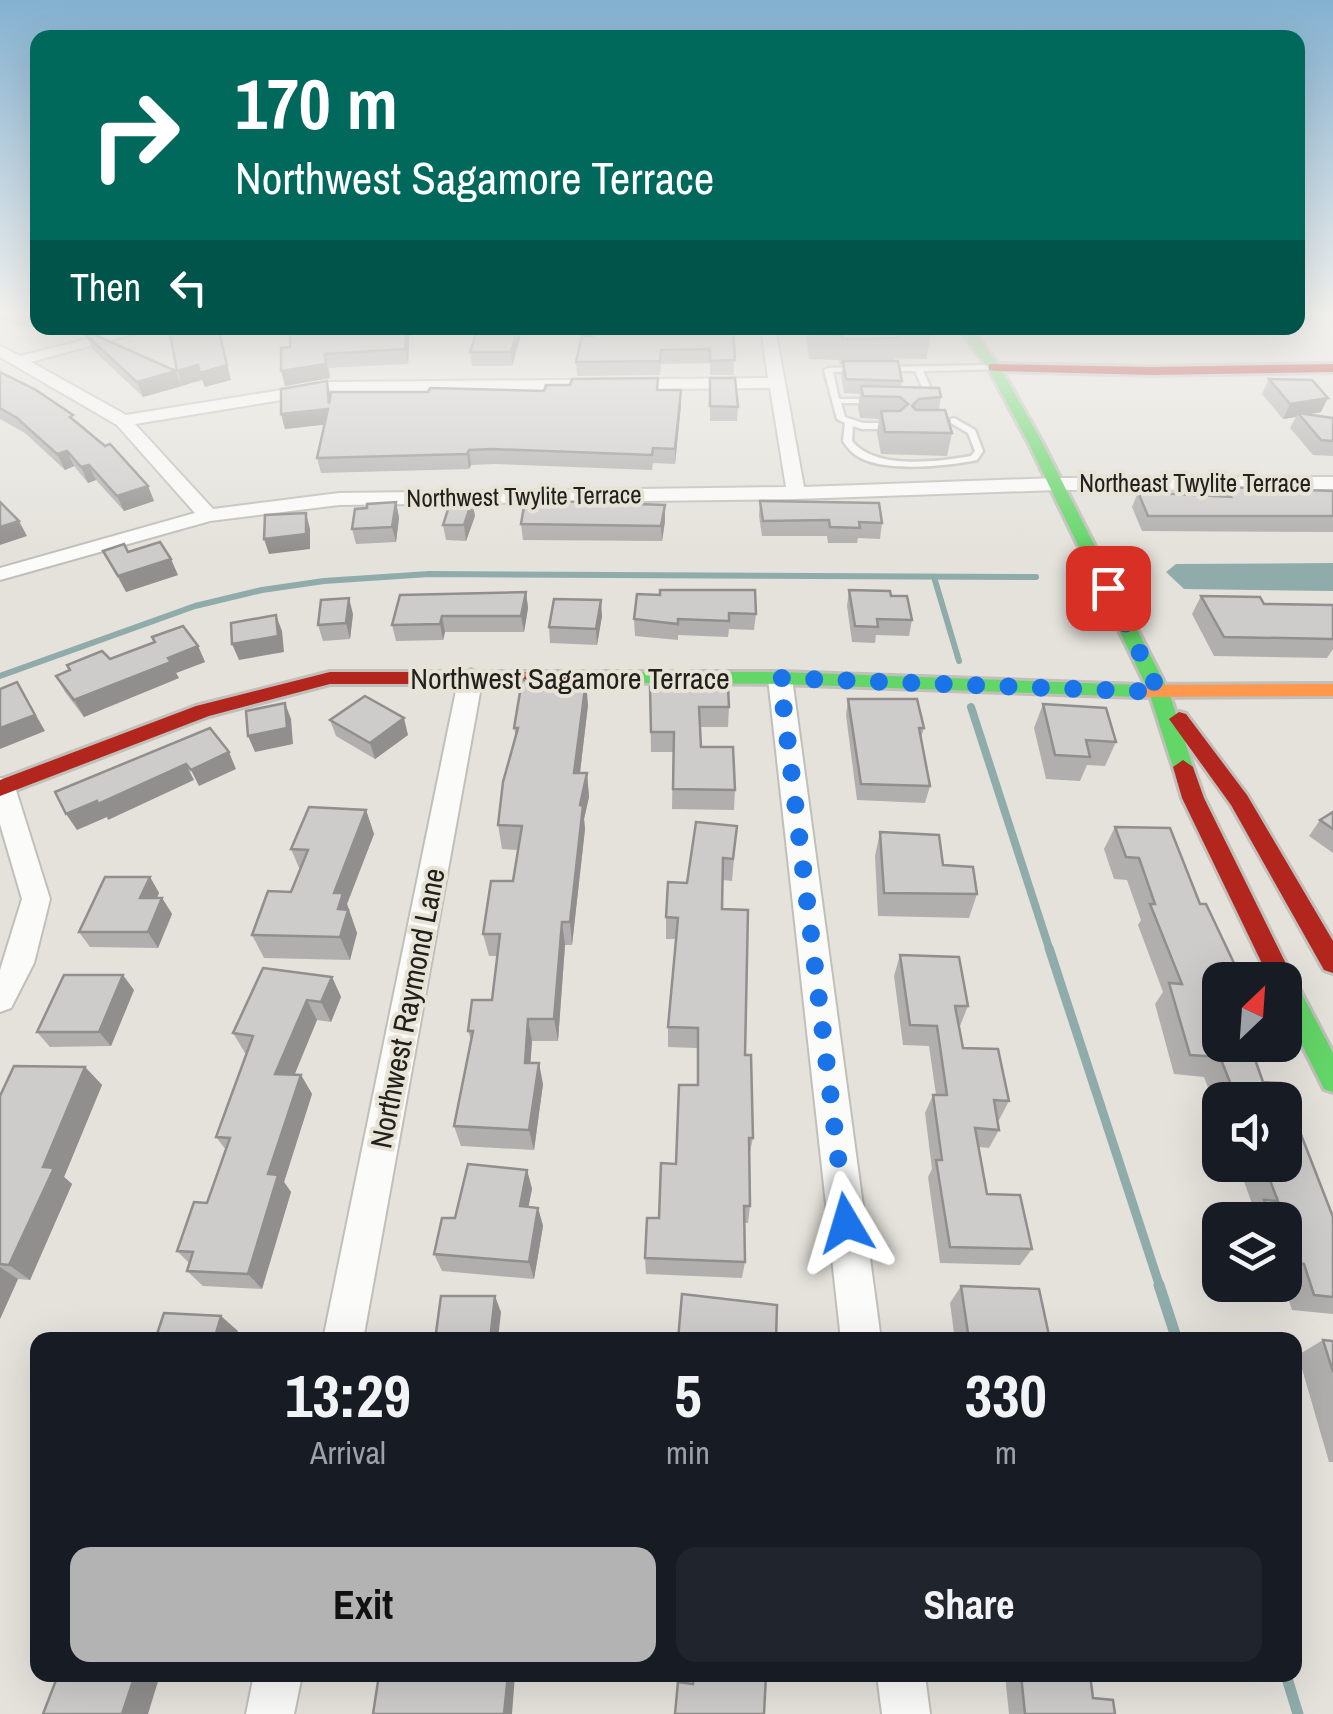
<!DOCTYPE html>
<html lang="en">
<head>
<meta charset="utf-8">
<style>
	:root { --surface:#171b24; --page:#20242c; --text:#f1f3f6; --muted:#9ea1a6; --accent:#b2b3b2 }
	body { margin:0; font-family:"Archivo Narrow",sans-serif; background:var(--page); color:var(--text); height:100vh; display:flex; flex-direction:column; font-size:38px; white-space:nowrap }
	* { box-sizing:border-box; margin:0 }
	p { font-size:32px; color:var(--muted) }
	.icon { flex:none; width:55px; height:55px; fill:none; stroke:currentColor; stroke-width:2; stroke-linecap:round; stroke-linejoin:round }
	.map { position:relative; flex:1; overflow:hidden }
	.panel { position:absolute; left:30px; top:1332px; width:1272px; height:350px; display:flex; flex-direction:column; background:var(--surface); border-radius:20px; box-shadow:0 10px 40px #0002 }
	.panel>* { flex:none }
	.banner { position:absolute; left:30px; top:30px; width:1275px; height:305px; border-radius:20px; box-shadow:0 10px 40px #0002; background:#00695c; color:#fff; overflow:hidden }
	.needle { width:65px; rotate:25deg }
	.buttons { position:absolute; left:1202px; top:962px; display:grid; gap:20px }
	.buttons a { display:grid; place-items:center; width:100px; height:100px; border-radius:20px; background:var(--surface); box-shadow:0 10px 40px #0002; font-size:50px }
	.pin { position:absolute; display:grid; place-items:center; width:85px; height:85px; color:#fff; margin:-42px; border-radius:20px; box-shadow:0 5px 15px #0006 }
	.me { position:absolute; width:110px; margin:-55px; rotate:353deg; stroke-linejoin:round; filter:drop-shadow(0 0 8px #0008) }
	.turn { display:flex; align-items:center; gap:35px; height:210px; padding:0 40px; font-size:45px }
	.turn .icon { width:130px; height:130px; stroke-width:2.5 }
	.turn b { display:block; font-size:70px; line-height:85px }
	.then { display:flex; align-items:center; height:95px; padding:0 40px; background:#0003; gap:20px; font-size:38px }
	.eta { display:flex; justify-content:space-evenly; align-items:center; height:170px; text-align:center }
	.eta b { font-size:60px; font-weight:800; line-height:70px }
	.action { display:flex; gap:20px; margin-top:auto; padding:20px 40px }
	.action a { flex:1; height:115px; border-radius:20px; background:var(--accent); color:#111; font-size:40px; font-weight:800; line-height:115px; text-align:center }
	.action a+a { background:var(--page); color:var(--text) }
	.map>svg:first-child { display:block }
</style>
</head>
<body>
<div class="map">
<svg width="1333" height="1714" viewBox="0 0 1333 1714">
	<rect width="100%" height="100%" fill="#e4e2db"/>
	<polygon fill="#8facab" points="1333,563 1333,591 1184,589 1166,572 1176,564"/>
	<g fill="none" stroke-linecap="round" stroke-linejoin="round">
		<g stroke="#8facab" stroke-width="6">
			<polyline points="934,577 959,661"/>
			<polyline points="0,676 195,606 262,590 324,581 429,574 1036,577"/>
		</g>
		<polyline stroke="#8facab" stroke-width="8" points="971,707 1050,951"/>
		<polyline stroke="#8facab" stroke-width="9" points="1049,948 1160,1287"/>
		<g stroke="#8facab" stroke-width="11">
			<polyline points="1159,1285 1177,1340"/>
			<polyline points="1286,1675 1298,1714"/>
		</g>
		<defs>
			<g id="lane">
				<polygon points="994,365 998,367 997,369 923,371 937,402 933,404 925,402 928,400 915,371 885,371 881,369 885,367"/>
				<path d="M861 367V371H858L833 372 839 399H877L881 401 877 403H841L845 417 863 423H895L899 426 895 429H862L853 426 852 441C875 470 937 462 971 456L975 451 968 433 951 423V419L954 418 975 430 983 451 977 460C948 466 877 474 853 453 849 450 846 445 843 441L845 423 837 419 824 370 828 368Z"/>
			</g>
			<g id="street">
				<path d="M132 328H155L31 362 126 415 331 382 768 378 761 328H775L804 487 1056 478 1333 477V489L1056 490 796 499 339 505 210 521 0 580V568L195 513 117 425 0 357V346L20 356ZM770 388 786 487 339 493 213 509 135 424 331 392Z"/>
				<polygon points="471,669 483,676 363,1340 323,1340 459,676"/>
				<polygon points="780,671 792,678 881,1340 841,1340 768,678"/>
				<polygon points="0,778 11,781 15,787 50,899 34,963 11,1008 0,1012 0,970 22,899 0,824"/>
				<polygon points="254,1675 302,1675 294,1714 246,1714"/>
				<polygon points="877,1675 925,1675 930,1714 882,1714"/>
			</g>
			<g id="fast">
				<polygon points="959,328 971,328 1000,367 1043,444 1169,692 1193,767 1190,772 1183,774 1173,767 1149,692 1029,444 988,368"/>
				<polygon points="564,672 780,672 1139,685 1149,691 1139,697 780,684 557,682 555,678"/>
				<polygon points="1285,975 1294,979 1333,1053 1333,1092 1324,1089 1285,1011 1285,980 1275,980"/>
			</g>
			<polygon id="slow" points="1333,684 1333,696 1139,697 1129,691 1139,685"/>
			<g id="jam">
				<polygon points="989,364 1152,367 1333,364 1333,372 1152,375 994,371 989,370"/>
				<polygon points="330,672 564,672 573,678 564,684 330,684 209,716 0,796 0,780 196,706"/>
				<polygon points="1179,712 1186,714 1247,795 1333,941 1333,973 1324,970 1231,805 1169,719"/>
				<polygon points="1183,760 1193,767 1204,798 1294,980 1291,987 1285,989 1285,980 1270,980 1182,798 1173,767"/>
			</g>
		</defs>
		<use href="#lane" stroke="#c1bfba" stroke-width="5"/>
		<use href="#street" stroke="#c1bfba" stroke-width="4"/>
		<use href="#fast" stroke="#c1bfba" stroke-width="6"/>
		<use href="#slow" stroke="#c1bfba" stroke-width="6"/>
		<use href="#jam" stroke="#c1bfba" stroke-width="6"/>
		<use href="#lane" fill="#fbfbfa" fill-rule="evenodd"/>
		<use href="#street" fill="#fbfbfa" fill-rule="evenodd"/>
		<use href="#fast" fill="#63d668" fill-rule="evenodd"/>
		<use href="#slow" fill="#ff974d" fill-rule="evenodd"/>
		<use href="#jam" fill="#b3261e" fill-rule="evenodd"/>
	</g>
	<g fill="#b1afae">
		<polygon points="0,312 38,312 38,328 45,328 41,330 0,320"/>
		<polygon points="290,328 523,328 512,366 472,366 470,352 477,330 410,328 408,364 329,368 330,378 285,386 290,347"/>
		<polygon points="733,328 734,375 710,375 710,363 661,364 660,375 577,376 576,362 593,336"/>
		<polygon points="805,328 929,328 931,334 926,359 894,358 893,361 902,381 901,387 941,397 939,410 952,433 947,456 881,454 877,433 879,419 860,418 858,408 860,394 844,393 841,376 843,364 840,364 839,360 809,359"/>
		<polygon points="86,335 176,371 182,386 143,397 92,349"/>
		<polygon points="0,372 76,422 148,486 154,501 124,511 96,480 88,483 74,466 65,470 25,433 0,419"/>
		<polygon points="710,378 738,407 737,421 710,421"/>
		<polygon points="1269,379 1321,412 1308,414 1333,418 1333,456 1313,455 1290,428 1296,417 1283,419 1262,394"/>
		<polygon points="327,381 331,395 658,390 681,405 675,464 653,463 652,470 494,464 471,465 469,469 321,473 317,458 324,424 285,429 281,414"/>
		<polygon points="1225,487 1333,491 1333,532 1142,531 1132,507 1138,492 1221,496"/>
		<polygon points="472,501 475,516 466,541 446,540 443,525"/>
		<polygon points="760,501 882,523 880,539 858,538 857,543 828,543 827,536 762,536 759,516"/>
		<polygon points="396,502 399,518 396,542 356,544 352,529 367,508"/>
		<polygon points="665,505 665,521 662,541 523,540 521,524"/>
		<polygon points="103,551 128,552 178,575 126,592"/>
		<polygon points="849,590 891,596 912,620 909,636 876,635 875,643 852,642 847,606"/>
		<polygon points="526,592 528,608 524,632 445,632 443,640 396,641 392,625"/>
		<polygon points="637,594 756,614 754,630 729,629 728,637 678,635 678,640 635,636 634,619"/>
		<polygon points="1201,596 1264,604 1333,605 1333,649 1327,658 1214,656 1192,614"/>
		<polygon points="353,614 350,639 323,641 318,625"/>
		<polygon points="602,616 597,645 550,643 549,627"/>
		<polygon points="152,637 198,646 205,662 176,673 179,678 84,717 65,692 56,676 69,670 67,665 110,659 154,642"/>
		<polygon points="650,687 729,707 728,727 700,727 701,747 735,790 734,810 672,809 673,752 651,752"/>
		<polygon points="848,699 924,728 921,738 930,786 925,803 857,800 846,715"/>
		<polygon points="1043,704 1116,742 1105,766 1087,765 1080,781 1046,779 1034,728"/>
		<polygon points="588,705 580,773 587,773 589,797 584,819 585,829 572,945 565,945 558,1041 532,1041 530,1063 543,1084 534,1150 461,1146 454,1126 471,1040 468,1031 492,1000 497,956 489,956 483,934 513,881 518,850 502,849 498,825 516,737 514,728"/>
		<polygon points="330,720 408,735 375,759 336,736"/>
		<polygon points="366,810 374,834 347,904 357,933 350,960 264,958 252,935 291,892 300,870 291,849"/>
		<polygon points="1333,812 1333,853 1309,836 1320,820"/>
		<polygon points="737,826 732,881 722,880 722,909 745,1055 753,1138 749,1156 750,1206 748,1223 744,1223 745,1262 742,1278 646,1274 645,1258 676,1164 697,1085 697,1048 668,1047 668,1027 676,939 666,939 666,917 687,883"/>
		<polygon points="1115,827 1170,828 1200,904 1206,904 1242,980 1220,980 1220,1045 1250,1045 1263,1082 1281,1083 1333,1217 1333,1314 1292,1310 1284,1285 1285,1220 1246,1220 1245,1217 1254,1209 1238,1165 1285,1165 1285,1100 1220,1100 1220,1162 1215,1162 1204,1129 1218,1114 1204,1077 1174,1074 1155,1004 1163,992 1138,925 1141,920 1127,880 1114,879 1104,849"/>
		<polygon points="880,832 943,865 977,894 969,918 878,916 875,856"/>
		<polygon points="150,877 159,893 157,898 162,898 172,914 158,948 90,947 79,932"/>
		<polygon points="900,955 968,1006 960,1026 959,1026 963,1048 1009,1101 999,1120 997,1120 999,1130 989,1148 979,1147 987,1194 1032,1249 1020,1265 940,1263 928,1177 932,1169 925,1113 933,1095 936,1095 929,1046 903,1045 894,976"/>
		<polygon points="332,977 341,997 331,1022 317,1020 294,1075 301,1075 312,1094 284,1182 291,1192 262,1289 203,1286 187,1271 189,1263 177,1251 207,1203 226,1150 216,1137 247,1053 245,1053 233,1033"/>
		<polygon points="134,990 111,1046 50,1047 37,1032"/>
		<polygon points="85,1067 102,1085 64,1177 72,1184 30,1280 18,1279 0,1319 0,1096"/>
		<polygon points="527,1170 532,1189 528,1207 538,1208 543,1226 534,1279 442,1271 434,1254 455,1218"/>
		<polygon points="961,1286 1050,1340 955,1340 950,1303"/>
		<polygon points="1323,1340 1333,1341 1333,1462 1329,1462 1298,1355"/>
		<polygon points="1005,1675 1090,1675 1093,1698 1115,1714 1009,1714"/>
	</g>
	<g fill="#908f8d">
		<polygon points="218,328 231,380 205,387 202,380 182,386 177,371"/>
		<polygon points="407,328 410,328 408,364 405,349"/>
		<polygon points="518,328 523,328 512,366 511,352"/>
		<polygon points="325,354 330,378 285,386 281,371"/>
		<polygon points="176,371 182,386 143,397 137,382"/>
		<polygon points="681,390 681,405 675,464 675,449"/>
		<polygon points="1328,398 1321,412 1300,416 1298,413 1296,417 1283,419 1290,404"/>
		<polygon points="328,409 331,424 285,429 281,414"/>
		<polygon points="469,450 471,465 469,469 467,454"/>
		<polygon points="67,451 74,466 65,470 57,454"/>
		<polygon points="89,465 96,480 88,483 81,467"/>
		<polygon points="148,486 154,501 124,511 117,496"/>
		<polygon points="472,501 475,516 466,541 464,525"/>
		<polygon points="396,502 399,518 396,542 392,527"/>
		<polygon points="665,505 665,521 662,541 661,526"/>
		<polygon points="306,513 310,529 310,549 269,554 264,539"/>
		<polygon points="19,521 27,536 0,545 0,527"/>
		<polygon points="171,559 178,575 126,592 118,576"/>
		<polygon points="526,592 528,608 524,632 521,616"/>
		<polygon points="349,598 353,614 350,639 346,623"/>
		<polygon points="601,600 602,616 597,645 596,629"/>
		<polygon points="276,615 282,631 284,652 239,660 232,644"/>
		<polygon points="442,616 445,632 443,640 440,624"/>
		<polygon points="198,646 205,662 176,673 179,678 84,717 74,700 168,658"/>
		<polygon points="586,681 588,705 577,797 574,773"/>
		<polygon points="17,682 45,731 0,749 0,728"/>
		<polygon points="285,703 291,719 293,744 255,752 248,736"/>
		<polygon points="404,718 408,735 375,759 370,743"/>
		<polygon points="229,752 236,769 199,786 191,770"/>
		<polygon points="186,764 194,780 108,820 107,817 77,830 66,814"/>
		<polygon points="587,773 589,797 584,819 585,829 572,945 570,922 580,805"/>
		<polygon points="366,810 374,834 347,904 357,933 350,960 340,937 334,893"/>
		<polygon points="150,877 159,893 150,913 140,898"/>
		<polygon points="162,898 172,914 158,948 148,932"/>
		<polygon points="562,922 565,945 558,1041 554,1019"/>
		<polygon points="123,975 134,990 111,1046 99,1032"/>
		<polygon points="332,977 341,997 331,1022 321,1002"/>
		<polygon points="307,1000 317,1020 287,1093 275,1074"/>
		<polygon points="528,1019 532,1041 529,1084 525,1063"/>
		<polygon points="539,1063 543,1084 534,1150 529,1130"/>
		<polygon points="85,1067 102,1085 64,1177 72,1184 30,1280 9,1265 43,1167"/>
		<polygon points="301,1075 312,1094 284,1182 291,1192 262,1289 248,1274 268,1174"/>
		<polygon points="527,1170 532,1189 525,1224 520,1206"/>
		<polygon points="538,1208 543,1226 534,1279 529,1262"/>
		<polygon points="0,1267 18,1279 0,1319"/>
		<polygon points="495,1296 501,1312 498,1340 490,1340"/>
		<polygon points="221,1316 238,1331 235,1340 214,1340"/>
		<polygon points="135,1675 160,1675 148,1714 122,1714"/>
		<polygon points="508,1675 515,1675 512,1714 504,1714"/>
	</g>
	<g fill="#ceccca" stroke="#908f8d" stroke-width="2.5">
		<polygon points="17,312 38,312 38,314 35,316"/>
		<polygon points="169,328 218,328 227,365 200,373 198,365 177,371"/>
		<polygon points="290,328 407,328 405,349 325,354 326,364 281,371 281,348 290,347"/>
		<polygon points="478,328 518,328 511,352 470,352"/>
		<polygon points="595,328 733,328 735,360 710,361 710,349 661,350 660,361 576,362 582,336 593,336"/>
		<polygon points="810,328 929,328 931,334 896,333 897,338 843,339 842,335 811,334"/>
		<polygon points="93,334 176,371 137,382 86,335"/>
		<polygon points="843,361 898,361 902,381 846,379"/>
		<polygon points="0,372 36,390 73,415 70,417 105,446 110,444 148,486 117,496 89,465 81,467 67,451 57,454 17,418 0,408"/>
		<polygon points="658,378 657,390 681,390 675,449 653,448 652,455 492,449 469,450 467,454 317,458 328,409 281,414 281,389 327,381 329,404 331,392 428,392 430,388 544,391 546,385 570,385 572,379"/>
		<polygon points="710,378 735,378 738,407 710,406"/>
		<polygon points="1269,379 1312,380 1328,398 1290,404"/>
		<polygon points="861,386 939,388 941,397 919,399 912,406 916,410 945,410 952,433 885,432 881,411 900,411 908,404 900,397 863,396"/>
		<polygon points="1298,413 1333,418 1333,441 1321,440"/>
		<polygon points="1225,487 1333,491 1333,516 1148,516 1138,492 1231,497"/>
		<polygon points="451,500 472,501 464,525 443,525"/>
		<polygon points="525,500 665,505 661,526 521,524"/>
		<polygon points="760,501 879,503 882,523 859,522 860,528 830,527 829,520 763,521"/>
		<polygon points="0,502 19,521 0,527"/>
		<polygon points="396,502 392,527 352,529 355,509 367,508 367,504"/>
		<polygon points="306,513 306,534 264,539 265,515"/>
		<polygon points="160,542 171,559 118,576 103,551 124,544 128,552"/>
		<polygon points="660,590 755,590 756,614 729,613 729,621 678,619 678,624 634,619 637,594 660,595"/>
		<polygon points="849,590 890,591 891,596 907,596 912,620 877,619 878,627 855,626"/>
		<polygon points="526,592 521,616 442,616 440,624 392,625 400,595"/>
		<polygon points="1201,596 1260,597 1264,604 1333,605 1333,639 1224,637"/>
		<polygon points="349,598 346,623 318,625 321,600"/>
		<polygon points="554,599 601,600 596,629 549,627"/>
		<polygon points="276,615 278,636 232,644 231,623"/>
		<polygon points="183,626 198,646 168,658 171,662 74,700 56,676 70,670 67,665 102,651 110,659 155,642 152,637"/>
		<polygon points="522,680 586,681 574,773 587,773 580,805 583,806 570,922 562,922 554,1019 528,1019 525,1063 539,1063 529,1130 454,1126 473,1031 468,1031 472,1000 492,1000 500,934 483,934 491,881 513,881 522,826 498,825 503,782 518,728 514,728"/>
		<polygon points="17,682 35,715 0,728 0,689"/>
		<polygon points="650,687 728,687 729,707 699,707 701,747 733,747 735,790 673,789 674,732 651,732"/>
		<polygon points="365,696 404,718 370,743 330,720"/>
		<polygon points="848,699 917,699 924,728 919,728 930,786 861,784"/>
		<polygon points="285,703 287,728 248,736 246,711"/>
		<polygon points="1043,704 1106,708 1116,742 1086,740 1090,757 1055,755"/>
		<polygon points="210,728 229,752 191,770 186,764 98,804 97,801 66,814 55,792"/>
		<polygon points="309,807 366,810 334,893 343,893 338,909 348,910 340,937 252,935 268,891 291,892 308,850 291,849"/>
		<polygon points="1333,812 1333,829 1320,820"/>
		<polygon points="696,822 737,826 733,859 723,858 722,909 748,910 745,1055 751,1055 753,1138 749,1138 750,1206 744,1206 745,1262 645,1258 647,1218 659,1218 661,1163 676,1164 679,1085 698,1085 698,1028 668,1027 678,918 666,917 668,882 687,883"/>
		<polygon points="1115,827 1170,828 1200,904 1206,904 1242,980 1220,980 1220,1045 1250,1045 1263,1082 1281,1083 1333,1217 1333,1297 1314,1295 1304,1264 1285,1262 1285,1220 1270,1220 1264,1200 1278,1201 1264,1165 1285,1165 1285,1100 1237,1100 1220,1057 1190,1055 1169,983 1182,984 1150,904 1155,904 1139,858 1126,857"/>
		<polygon points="880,832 939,835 943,865 973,867 977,894 884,893"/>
		<polygon points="105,877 150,877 140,898 162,898 148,932 79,932"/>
		<polygon points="900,955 959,957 968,1006 955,1006 963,1048 998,1049 1009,1101 994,1100 999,1130 975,1128 987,1194 1020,1195 1032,1249 950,1247 936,1160 942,1160 933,1095 947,1095 937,1026 910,1025"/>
		<polygon points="263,968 332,977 321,1002 307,1000 275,1074 301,1075 268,1174 278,1175 248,1274 187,1271 193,1252 177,1251 194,1202 207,1203 230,1138 216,1137 253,1036 233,1033"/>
		<polygon points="64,975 123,975 99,1032 37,1032"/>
		<polygon points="14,1066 85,1067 43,1167 54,1168 9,1265 0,1264 0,1096"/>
		<polygon points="468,1164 527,1170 520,1206 538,1208 529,1262 434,1254 442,1218 455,1218"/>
		<polygon points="961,1286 1039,1289 1050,1340 969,1340"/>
		<polygon points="682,1294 777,1305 776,1340 678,1340"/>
		<polygon points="441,1296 495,1296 490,1340 435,1340"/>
		<polygon points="164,1313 221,1316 214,1340 155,1340"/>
		<polygon points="1323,1340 1333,1341 1333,1372"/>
		<polygon points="58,1675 135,1675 122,1714 43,1714"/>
		<polygon points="379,1675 508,1675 504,1714 373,1714"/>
		<polygon points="694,1675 766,1675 764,1714 675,1714 678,1682 693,1684"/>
		<polygon points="1021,1675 1090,1675 1093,1698 1113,1700 1115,1714 1025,1714"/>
	</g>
	<linearGradient id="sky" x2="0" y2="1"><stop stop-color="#84b1d0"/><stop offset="0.57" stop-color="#f3f2ef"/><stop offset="1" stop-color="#f3f2ef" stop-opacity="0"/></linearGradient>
	<rect width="1333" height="552" fill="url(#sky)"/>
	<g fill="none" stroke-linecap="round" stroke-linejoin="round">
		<polyline stroke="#1a73e8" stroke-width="18" stroke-dasharray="0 32.4" points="846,1223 780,678 1159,692 1108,588"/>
	</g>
	<g text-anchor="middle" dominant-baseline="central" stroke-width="8" stroke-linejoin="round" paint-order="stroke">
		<g font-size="25" fill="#22201c" stroke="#e8e3d7">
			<text x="1195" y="483">Northeast Twylite Terrace</text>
			<text transform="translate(524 496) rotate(-1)">Northwest Twylite Terrace</text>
		</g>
		<g font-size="30" fill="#22201c" stroke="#e8e3d7">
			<text x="570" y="678">Northwest Sagamore Terrace</text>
			<text transform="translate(407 1008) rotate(-79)">Northwest Raymond Lane</text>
		</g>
	</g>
</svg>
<div class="buttons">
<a><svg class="needle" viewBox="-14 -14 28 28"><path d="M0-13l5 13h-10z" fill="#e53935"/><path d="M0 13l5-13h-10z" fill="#9ea1a6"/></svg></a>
<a><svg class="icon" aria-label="sound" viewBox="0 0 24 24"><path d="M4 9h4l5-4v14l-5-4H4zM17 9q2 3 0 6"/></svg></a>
<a><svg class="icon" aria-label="layers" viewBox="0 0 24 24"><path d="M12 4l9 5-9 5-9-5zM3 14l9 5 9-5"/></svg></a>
</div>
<div class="pin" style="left:1108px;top:588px;background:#d93025"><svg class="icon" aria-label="arrive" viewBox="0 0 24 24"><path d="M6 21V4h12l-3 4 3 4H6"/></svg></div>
<svg class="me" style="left:846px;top:1223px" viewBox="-20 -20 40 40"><path d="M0-17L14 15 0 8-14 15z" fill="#1a73e8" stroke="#fff" stroke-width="4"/></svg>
<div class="banner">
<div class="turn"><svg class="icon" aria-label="right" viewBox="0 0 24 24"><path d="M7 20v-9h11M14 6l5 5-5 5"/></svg><div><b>170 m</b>Northwest Sagamore Terrace</div></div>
<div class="then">Then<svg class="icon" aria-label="left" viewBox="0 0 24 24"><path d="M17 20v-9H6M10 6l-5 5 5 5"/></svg></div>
</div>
<section class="panel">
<div class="eta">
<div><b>13:29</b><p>Arrival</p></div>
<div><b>5</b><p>min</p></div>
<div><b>330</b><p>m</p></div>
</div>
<div class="action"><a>Exit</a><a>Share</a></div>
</section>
</div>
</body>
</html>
